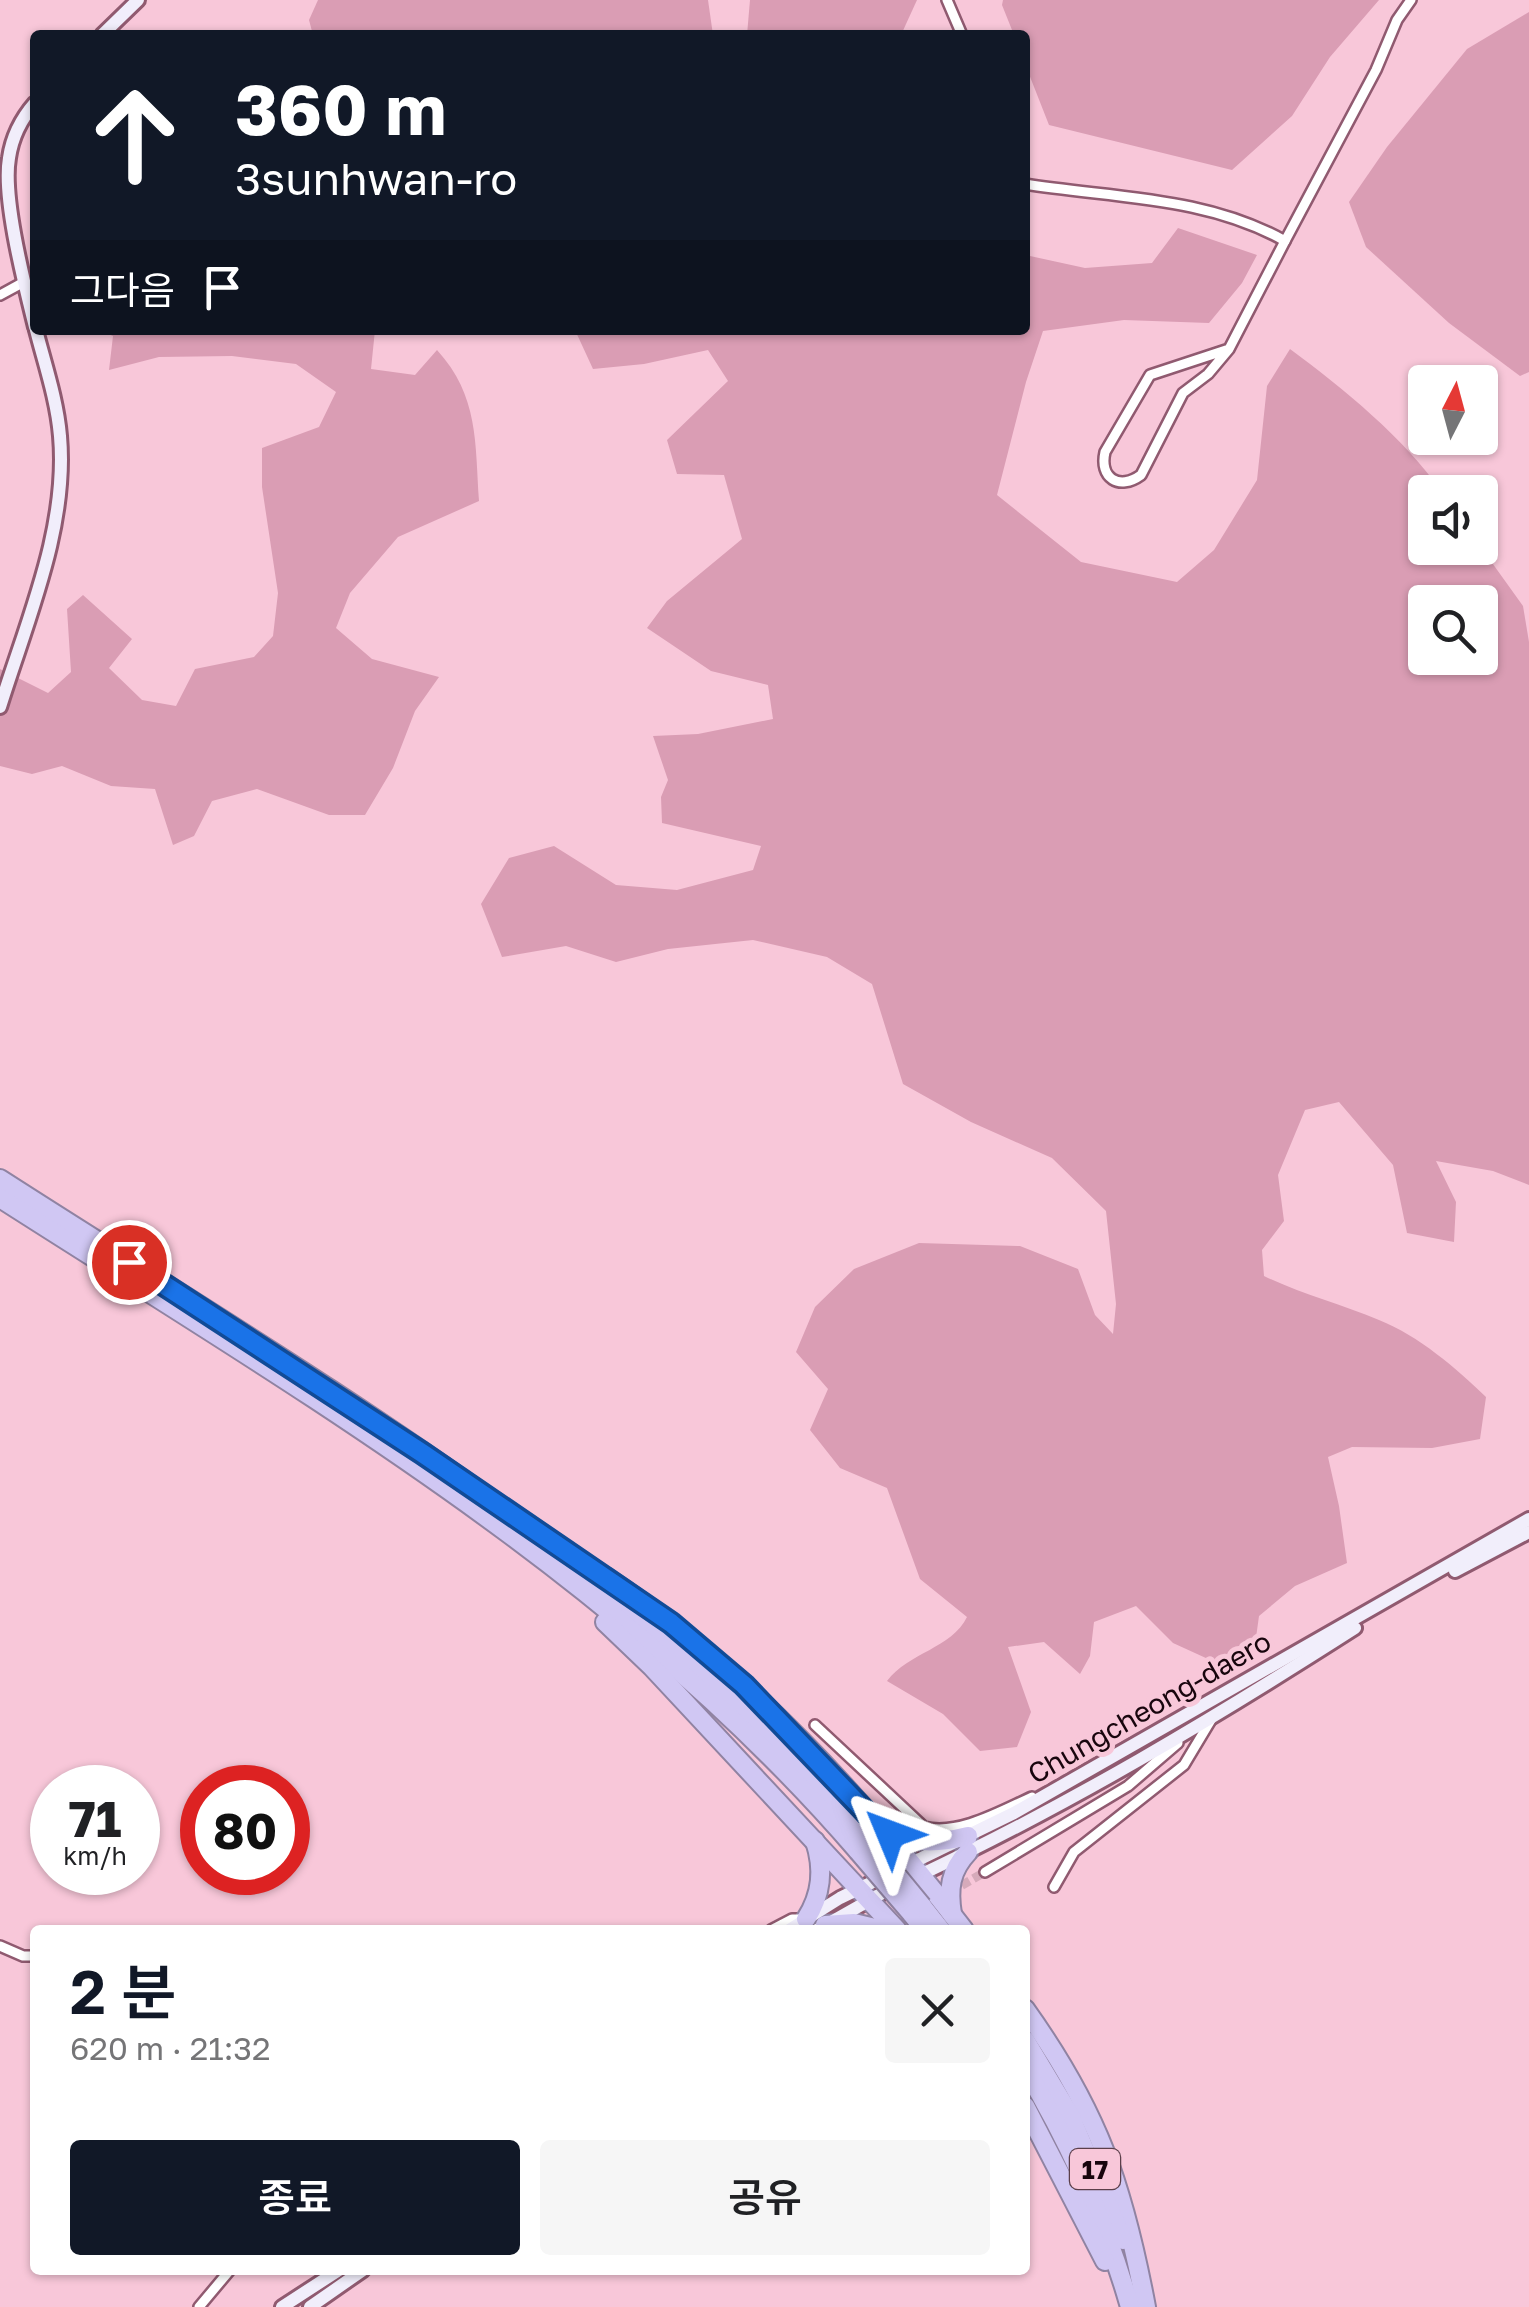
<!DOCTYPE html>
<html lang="ko">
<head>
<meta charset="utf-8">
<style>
	:root { --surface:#fff; --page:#f6f6f6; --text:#202124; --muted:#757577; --accent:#111827 }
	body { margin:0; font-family:"Golos Text","Noto Sans KR",sans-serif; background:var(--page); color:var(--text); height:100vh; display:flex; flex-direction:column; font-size:38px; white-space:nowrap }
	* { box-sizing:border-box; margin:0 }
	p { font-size:32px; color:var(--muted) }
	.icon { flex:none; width:55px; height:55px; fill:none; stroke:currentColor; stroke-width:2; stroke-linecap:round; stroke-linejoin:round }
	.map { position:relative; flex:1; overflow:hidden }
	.side { position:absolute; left:30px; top:1925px; width:1000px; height:350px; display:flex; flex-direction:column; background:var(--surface); border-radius:10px; box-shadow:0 2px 8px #0004 }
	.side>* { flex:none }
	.banner { position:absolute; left:30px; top:30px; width:1000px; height:305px; border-radius:10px; box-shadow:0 2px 8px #0004; background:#111827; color:#fff; overflow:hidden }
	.needle { width:65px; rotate:6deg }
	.buttons { position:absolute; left:1408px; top:365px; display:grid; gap:20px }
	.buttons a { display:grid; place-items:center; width:90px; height:90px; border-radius:10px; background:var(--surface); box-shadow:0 2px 8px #0004; font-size:50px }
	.speed { position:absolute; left:30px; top:1765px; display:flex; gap:20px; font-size:50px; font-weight:700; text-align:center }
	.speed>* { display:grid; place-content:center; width:130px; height:130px; border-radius:50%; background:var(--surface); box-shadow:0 2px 8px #0004; line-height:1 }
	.speed small { font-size:25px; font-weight:400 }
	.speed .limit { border:15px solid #d22; background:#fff; color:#111 }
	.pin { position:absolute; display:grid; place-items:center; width:85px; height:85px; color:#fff; margin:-42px; border:5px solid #fff; border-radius:50%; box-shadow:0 2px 10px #0007 }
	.me { position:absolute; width:110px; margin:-55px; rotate:314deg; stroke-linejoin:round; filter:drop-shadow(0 0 8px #0008) }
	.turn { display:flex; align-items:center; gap:35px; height:210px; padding:0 40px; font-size:45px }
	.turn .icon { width:130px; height:130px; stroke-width:2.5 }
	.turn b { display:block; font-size:70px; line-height:85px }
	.then { display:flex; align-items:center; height:95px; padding:0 40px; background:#0003; gap:20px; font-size:38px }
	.round { display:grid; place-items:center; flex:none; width:105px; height:105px; border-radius:10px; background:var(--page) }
	.overview { display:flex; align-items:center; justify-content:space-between; height:170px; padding:0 40px }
	h1 { font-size:60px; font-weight:600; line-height:75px; color:var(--accent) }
	.primary-button { display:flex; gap:20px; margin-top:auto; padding:20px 40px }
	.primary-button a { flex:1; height:115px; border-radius:10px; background:var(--accent); color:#fff; font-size:40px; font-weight:600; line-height:115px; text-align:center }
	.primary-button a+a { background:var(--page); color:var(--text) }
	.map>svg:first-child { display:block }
</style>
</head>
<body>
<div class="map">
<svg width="1529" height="2307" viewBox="0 0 1529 2307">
	<rect width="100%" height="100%" fill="#f8c7d9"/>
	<g fill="#da9db4" fill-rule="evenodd">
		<polygon points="318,0 708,0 713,35 313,35 309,20"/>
		<polygon points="750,0 917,0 901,35 747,35"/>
		<polygon points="1003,0 1379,0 1330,57 1292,116 1232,170 1049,125 1025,64 1025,35 1014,35 1002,5"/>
		<polygon points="1529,12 1529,372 1520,376 1449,323 1366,247 1349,202 1387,147 1467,49"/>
		<path d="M1178 228 1257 255 1242 283 1209 323 1124 320 1043 331 1026 382 997 495 1081 562 1177 582 1214 550 1257 480 1267 386 1290 349C1345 390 1402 436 1442 492H1425V548L1480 546 1523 606 1529 642V1185L1493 1171 1436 1161 1456 1202 1454 1242 1407 1233 1393 1165 1339 1102 1305 1110 1278 1175 1284 1221 1262 1250 1264 1276C1301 1294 1341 1304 1379 1320 1419 1336 1456 1368 1486 1397L1480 1439 1432 1448 1352 1447 1328 1457 1339 1506 1347 1563 1295 1586 1259 1616 1255 1645 1219 1664 1173 1643 1136 1606 1094 1622 1090 1656 1080 1674 1044 1642 1008 1647 1031 1712 1017 1747 980 1751 943 1714 887 1681C908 1653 952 1648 967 1617L920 1579 887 1488 840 1468 810 1430 828 1389 796 1352 815 1307 854 1269 919 1243 1020 1246 1078 1269 1095 1315 1113 1334 1116 1304 1106 1211 1052 1158 971 1122 903 1084 872 984 827 957 753 940 668 949 616 962 566 946 502 957 481 904 509 858 554 846 616 885 677 890 753 870 761 846 662 823 661 797 668 780 653 736 698 734 773 719 768 685 711 671 647 628 667 601 742 539 724 475 677 474 667 440 728 381 708 350 644 364 593 369 575 330H1025V246L1030 256 1085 268 1152 263ZM1480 602V658H1425V602Z"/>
		<path d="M99 330H375L371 369 415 375 437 350C479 396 475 443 479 501L398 537 350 593 336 628 372 659 439 677 415 711 393 768 365 815H329L257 789 212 801 194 836 173 845 155 789 111 786 62 766 32 774 0 766V669L48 693 71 672 67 609 83 595 132 639 109 668 142 700 176 706 195 669 254 657 273 636 278 593 262 487V448L319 427 336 392 296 364 232 356 159 357 109 370 113 336Z"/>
	</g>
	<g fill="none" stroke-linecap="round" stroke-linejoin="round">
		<polyline stroke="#d6aaba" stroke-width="9" stroke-dasharray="9 4.5" stroke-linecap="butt" points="950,1892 985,1872"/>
		<defs>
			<g id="street">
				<polyline points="947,0 962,35"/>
				<path d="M1025 184C1112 198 1206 196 1285 241L1376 70 1397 20 1411 0"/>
				<polyline points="0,295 24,282"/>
				<path d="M1229 349 1150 375 1105 452C1099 478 1119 491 1141 475L1183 393 1208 374 1229 349 1285 241"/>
				<path d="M815 1725 924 1827C958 1836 1001 1811 1032 1797"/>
				<polyline points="985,1872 1128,1786 1178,1743"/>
				<polyline points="1054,1887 1074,1852 1184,1765 1211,1720"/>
				<polyline points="771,1930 792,1919 803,1919"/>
				<polyline points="0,1946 23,1956 35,1956"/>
				<polyline points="199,2307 230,2270"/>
			</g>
			<g id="secondary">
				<polyline points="102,35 138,0"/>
				<path d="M35 103C21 119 12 137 9 158 2 198 25 286 35 327"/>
				<path d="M0 707C27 620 68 528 60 436 57 400 45 365 36 330"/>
				<polyline points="1455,1571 1529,1532"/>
				<path d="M916 1877C1069 1805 1213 1719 1355 1628"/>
				<polyline points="789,1930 840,1898 1014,1813 1529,1519"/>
				<polyline points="817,1930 893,1887"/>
				<polyline points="282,2307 339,2270"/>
				<polyline points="310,2307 363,2270"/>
			</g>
			<g id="highway">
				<path d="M0 1179C174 1291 354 1398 520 1521 647 1616 766 1725 871 1844"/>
				<path d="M0 1198C303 1392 621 1575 858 1851"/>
				<path d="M606 1577C745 1670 863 1797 964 1930"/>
				<polyline points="605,1622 652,1667 897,1930"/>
				<path d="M886 1831C913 1845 940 1843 968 1836"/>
				<polyline points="922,1906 941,1930"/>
				<polyline points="911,1913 925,1930"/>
				<path d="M952 1914C948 1889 950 1871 968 1852"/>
				<path d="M806 1919C822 1894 824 1869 815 1841"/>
				<polyline points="825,1925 854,1923 883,1930"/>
				<path d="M1025 2009C1098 2111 1123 2185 1146 2307"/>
				<polyline points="1025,2040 1070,2115 1123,2240"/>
				<path d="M1025 2068C1070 2143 1106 2223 1130 2307"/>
				<polyline points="1025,2106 1105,2261"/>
			</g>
		</defs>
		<use href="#street" stroke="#905a70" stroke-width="14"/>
		<use href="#secondary" stroke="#905a70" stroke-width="18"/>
		<use href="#highway" stroke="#9083a2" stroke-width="22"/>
		<use href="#street" stroke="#fff" stroke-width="9"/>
		<use href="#secondary" stroke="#f1eefb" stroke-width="12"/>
		<use href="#highway" stroke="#d0c7f3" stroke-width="18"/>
		<defs>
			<g id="highway-bridge">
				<polyline points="871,1844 922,1906"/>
				<polyline points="858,1851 911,1913"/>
			</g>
		</defs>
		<use href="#highway-bridge" stroke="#9083a2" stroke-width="22" stroke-linecap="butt"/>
		<use href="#highway-bridge" stroke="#d0c7f3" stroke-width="18"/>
	</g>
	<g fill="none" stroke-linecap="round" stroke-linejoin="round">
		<defs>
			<polyline id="route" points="129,1262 422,1453 671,1623 744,1685 881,1828 890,1834"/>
		</defs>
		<use href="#route" stroke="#114b97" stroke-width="25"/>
		<use href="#route" stroke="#1a73e8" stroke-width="18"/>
	</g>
	<g text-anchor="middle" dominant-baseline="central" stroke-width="10" stroke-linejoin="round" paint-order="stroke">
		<rect fill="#f8c7d9" stroke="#5b3f4a" stroke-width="2.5" x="1070" y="2149" width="50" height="40" rx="8"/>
		<g font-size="25" font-weight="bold" fill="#18050d">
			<text x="1095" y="2169">17</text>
		</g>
		<g font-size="28" fill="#18050d" stroke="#f8c7d9">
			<text transform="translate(1149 1707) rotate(-30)">Chungcheong-daero</text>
		</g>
	</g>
</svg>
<div class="buttons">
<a><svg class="needle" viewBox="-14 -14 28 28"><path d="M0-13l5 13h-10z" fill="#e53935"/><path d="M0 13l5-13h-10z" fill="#757577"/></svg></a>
<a><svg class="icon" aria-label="sound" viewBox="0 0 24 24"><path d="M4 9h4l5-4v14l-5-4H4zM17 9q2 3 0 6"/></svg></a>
<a><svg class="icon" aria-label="search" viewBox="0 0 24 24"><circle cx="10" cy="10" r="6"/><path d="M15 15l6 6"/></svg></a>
</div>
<div class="speed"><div>71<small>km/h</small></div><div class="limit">80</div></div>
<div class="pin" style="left:129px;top:1262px;background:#d93025"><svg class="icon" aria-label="arrive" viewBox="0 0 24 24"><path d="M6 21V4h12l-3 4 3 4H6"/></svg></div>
<svg class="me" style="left:890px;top:1834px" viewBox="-20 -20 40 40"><path d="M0-17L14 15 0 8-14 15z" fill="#1a73e8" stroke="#fff" stroke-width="4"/></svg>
<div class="banner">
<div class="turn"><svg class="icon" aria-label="ahead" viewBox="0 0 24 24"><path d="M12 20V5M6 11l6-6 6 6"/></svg><div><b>360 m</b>3sunhwan-ro</div></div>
<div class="then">그다음<svg class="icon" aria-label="arrive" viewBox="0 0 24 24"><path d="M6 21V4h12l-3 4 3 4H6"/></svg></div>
</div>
<section class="side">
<div class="overview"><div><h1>2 분</h1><p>620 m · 21:32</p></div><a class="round"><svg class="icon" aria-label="close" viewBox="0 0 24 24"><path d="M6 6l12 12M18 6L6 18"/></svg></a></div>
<div class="primary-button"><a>종료</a><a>공유</a></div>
</section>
</div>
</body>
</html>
